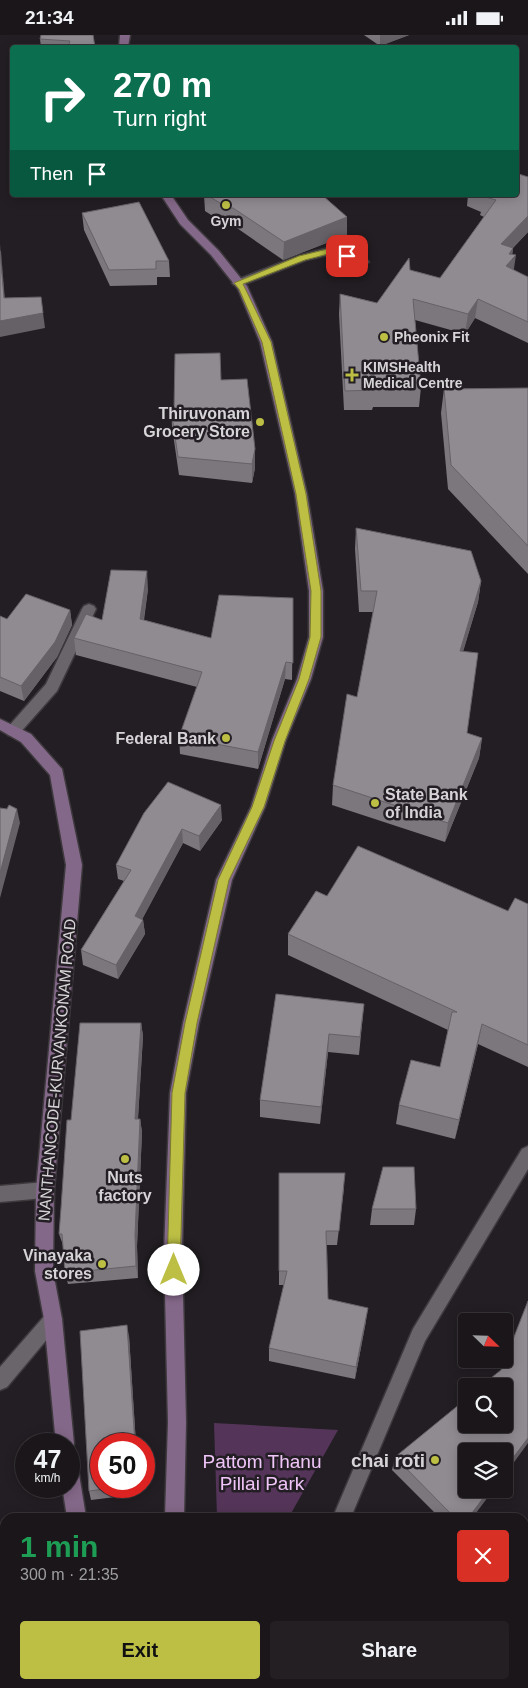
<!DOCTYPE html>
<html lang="en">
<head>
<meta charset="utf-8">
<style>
	:root { --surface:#1a161a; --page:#231f23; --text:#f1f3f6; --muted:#9f9fa2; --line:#383539; --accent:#bcbf44 }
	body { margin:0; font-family:Helvetica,sans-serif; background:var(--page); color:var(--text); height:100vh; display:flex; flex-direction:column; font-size:19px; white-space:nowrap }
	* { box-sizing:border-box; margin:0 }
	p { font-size:16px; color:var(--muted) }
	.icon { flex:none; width:28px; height:28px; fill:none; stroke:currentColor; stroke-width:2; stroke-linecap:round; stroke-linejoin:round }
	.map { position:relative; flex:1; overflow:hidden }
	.side { position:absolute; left:0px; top:1478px; width:529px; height:176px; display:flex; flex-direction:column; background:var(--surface); border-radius:15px 15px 0 0; box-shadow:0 2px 12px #0003,0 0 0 1px var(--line) }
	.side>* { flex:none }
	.hud { position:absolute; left:10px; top:10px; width:509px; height:152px; border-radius:5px; box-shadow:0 2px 12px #0003,0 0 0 1px var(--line); background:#0b6e4f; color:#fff; overflow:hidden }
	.needle { width:32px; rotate:113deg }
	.fabs { position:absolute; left:458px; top:1278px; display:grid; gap:10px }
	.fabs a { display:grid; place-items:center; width:55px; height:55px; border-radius:5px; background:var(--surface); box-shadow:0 2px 12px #0003,0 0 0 1px var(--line); font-size:25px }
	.speed { position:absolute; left:15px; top:1398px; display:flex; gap:10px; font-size:25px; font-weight:700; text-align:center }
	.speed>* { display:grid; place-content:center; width:65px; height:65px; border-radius:50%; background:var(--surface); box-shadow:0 2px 12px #0003,0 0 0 1px var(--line); line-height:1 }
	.speed small { font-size:12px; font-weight:400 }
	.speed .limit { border:8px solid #d22; background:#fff; color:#111 }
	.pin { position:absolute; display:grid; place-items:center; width:42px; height:42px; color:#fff; margin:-21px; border-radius:10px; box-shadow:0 2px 8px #0006 }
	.me { position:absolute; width:55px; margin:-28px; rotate:0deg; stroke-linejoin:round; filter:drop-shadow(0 0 4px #0008) }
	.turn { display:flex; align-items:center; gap:18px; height:105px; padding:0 20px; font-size:22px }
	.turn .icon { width:65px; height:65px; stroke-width:2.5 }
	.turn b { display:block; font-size:35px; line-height:42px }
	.then { display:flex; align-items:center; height:48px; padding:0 20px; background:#0003; gap:10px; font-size:19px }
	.round { display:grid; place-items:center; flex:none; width:52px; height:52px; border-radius:5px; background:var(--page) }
	.headline { display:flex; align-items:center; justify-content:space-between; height:85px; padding:0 20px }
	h1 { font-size:30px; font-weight:800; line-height:38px; color:#1e9e55 }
	.primary-button { display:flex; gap:10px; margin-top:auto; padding:10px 20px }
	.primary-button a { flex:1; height:58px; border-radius:5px; background:var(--accent); color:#111; font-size:20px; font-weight:800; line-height:58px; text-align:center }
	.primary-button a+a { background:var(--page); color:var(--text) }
	.status { display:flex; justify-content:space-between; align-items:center; height:35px; padding:0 25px; background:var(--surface); direction:ltr }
	.status svg { height:14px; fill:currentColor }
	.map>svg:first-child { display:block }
</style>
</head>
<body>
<div class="status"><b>21:34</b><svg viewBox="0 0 49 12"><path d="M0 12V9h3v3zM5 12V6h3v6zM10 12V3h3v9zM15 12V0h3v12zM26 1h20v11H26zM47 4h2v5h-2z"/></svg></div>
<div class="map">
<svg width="528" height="1653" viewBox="0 0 528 1653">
	<rect width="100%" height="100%" fill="#221e23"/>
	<polygon fill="#543559" points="214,1388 338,1395 289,1482 217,1482"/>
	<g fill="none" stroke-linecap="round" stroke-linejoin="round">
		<defs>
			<polygon id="lane" points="45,1147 51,1149 54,1155 51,1161 45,1163 0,1167 0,1151"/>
			<g id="street">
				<polygon points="332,212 367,225 369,227 363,230 331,219 306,225 242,250 234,250 232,248 234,246 298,221"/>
				<polygon points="89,569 94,571 96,574 57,656 18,700 13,701 8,700 6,696 8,692 46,649 82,574 84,571"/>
				<polygon points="528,1111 528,1134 425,1306 351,1482 333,1482 413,1294 522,1114"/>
				<polygon points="53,1275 59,1278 62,1284 59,1290 7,1352 0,1355 0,1332 47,1278"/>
				<rect x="524" y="1516" width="4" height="20"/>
				<polygon points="275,1649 299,1649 298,1653 273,1653"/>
			</g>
			<g id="secondary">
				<polygon points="120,0 130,0 128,12 119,12"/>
				<polygon points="161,160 171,160 188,185 219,216 247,251 272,307 307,459 323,556 323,602 311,644 286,705 265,772 232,845 199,988 186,1058 182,1216 186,1387 184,1482 165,1482 168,1387 164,1216 170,1058 183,988 216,845 251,772 272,705 297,644 309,602 309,556 295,459 260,307 238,254 211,220 180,189"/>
				<polygon points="0,684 31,699 62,734 82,830 54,1155 53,1236 62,1284 74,1409 72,1416 69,1417 69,1409 56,1409 44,1284 35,1236 36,1155 66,830 50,740 21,707 0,695"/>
				<polygon points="69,1429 76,1432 79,1439 86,1482 67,1482 62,1451 69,1451"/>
				<rect x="174" y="1649" width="20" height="4"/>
			</g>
		</defs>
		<use href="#lane" stroke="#3d393d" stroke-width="3"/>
		<use href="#street" stroke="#3d393d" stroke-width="3"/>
		<use href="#secondary" stroke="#3d393d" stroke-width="3"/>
		<use href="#lane" fill="#6a656b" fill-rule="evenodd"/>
		<use href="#street" fill="#6a656b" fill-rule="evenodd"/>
		<use href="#secondary" fill="#846889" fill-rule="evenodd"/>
	</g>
	<g fill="#7c777d">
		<polygon points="93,0 95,12 41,12 40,4"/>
		<polygon points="364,0 409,0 380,11"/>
		<polygon points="528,142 528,197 513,213 512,219 513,235 528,242 528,308 475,283 465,299 415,285 421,352 419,372 373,372 372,375 344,375 339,279 340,259 377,268 410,235 440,243 484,182 480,180 481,177 467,171 468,160 516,160"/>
		<polygon points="204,160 322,160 347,182 347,200 283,225 234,191 228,191 205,176"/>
		<polygon points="82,178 169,226 170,242 157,242 157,250 110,251 84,195"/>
		<polygon points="221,345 255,433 252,448 179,440 172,392 171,374 174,374"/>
		<polygon points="528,353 528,539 448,454 441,378 444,354"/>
		<polygon points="356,493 481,546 478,567 463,616 467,698 482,703 479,723 445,807 332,770 333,750 357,662 373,577 359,577 355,514"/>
		<polygon points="148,554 144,585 211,603 293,563 292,645 285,644 258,734 180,719 179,702 197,652 76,620 74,603"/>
		<polygon points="70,575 72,590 57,622 24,666 0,656 0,581 7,584"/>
		<polygon points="144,778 222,785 200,816 183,808 142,884 143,885 145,899 118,944 83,930 81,915 124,846 118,844 116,830"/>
		<polygon points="327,861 508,876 528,869 528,1032 478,1009 455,1104 396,1089 399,1070 440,1032 448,995 288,920 288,899"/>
		<polygon points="276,959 364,969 359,1020 328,1017 320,1089 260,1082 260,1065"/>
		<polygon points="141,988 143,1001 138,1084 140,1084 142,1097 137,1211 138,1243 68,1249 65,1238 63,1210 59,1199 71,1085"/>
		<polygon points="279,1138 344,1153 337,1210 327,1210 328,1264 366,1286 355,1344 269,1326 269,1313 284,1250 279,1250"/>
		<polygon points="372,1174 416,1174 414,1190 370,1190"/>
		<polygon points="129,1301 136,1409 101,1409 101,1451 139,1451 140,1459 91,1465 89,1456"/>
		<polygon points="395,1422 473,1482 439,1482 392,1435"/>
	</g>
	<g fill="#656166">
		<polygon points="380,0 409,0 380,11"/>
		<polygon points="528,181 528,197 498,228 501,209"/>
		<polygon points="347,182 347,200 283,225 284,207"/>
		<polygon points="0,209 1,216 6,278 4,263"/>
		<polygon points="513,213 512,225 516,220 513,240 506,231 509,219"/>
		<polygon points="41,262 45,293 0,302 0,286"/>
		<polygon points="478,264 475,283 465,299 468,279"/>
		<polygon points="255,414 255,433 252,448 252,429"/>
		<polygon points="147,536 148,554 141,601 140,584"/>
		<polygon points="481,546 478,567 457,637 460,616"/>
		<polygon points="70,575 72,590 57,622 24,666 21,651"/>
		<polygon points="286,627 285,644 258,734 258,717"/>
		<polygon points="482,703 479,723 445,807 448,788"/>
		<polygon points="221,770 222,785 200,816 199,801"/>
		<polygon points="17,774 20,788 0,863 0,838"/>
		<polygon points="182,794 183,808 136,896 135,881"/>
		<polygon points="143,885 145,899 118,944 116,930"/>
		<polygon points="141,988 143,1001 137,1097 135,1084"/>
		<polygon points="482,989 478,1009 455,1104 459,1085"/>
		<polygon points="329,999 328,1017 320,1089 321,1072"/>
		<polygon points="140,1084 142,1097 137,1211 138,1243 136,1231 135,1200"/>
		<polygon points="368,1273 366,1286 355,1344 356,1332"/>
		<polygon points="127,1290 129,1301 136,1409 135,1409"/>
		<polygon points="528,1403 528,1408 504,1441 504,1435"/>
		<polygon points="490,1454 494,1454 473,1482 469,1482"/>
	</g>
	<g fill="#908a91" stroke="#656166">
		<polygon points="41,0 93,0 95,12 68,12 70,6 40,4"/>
		<polygon points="516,138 528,142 528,181 501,209 513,213 509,219 516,220 506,231 528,242 528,287 478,264 468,279 413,264 421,352 373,352 374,355 345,356 340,259 377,268 409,223 410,235 440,243 496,165 482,161 516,160"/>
		<polygon points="207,160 322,160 347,182 284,207 233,173 228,173"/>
		<polygon points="139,167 169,226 156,226 156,234 109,235 82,178"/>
		<polygon points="0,216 4,263 41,262 43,278 0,286"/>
		<polygon points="220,318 221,345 247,344 255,414 252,429 178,422 171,374 174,374 175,319"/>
		<polygon points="528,353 528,511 451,430 444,354"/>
		<polygon points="356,493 471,516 481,546 460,616 478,618 467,698 482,703 448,788 333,750 347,659 357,662 377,556 361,556"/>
		<polygon points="111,535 147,536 140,584 211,603 219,560 293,563 293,628 286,627 258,717 179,702 202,637 74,603 86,579 102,585"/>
		<polygon points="26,559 70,575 55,607 21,651 0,642 0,581 7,584"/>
		<polygon points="168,747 221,770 199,801 182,794 135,881 143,885 116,930 81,915 131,835 116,830 144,778"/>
		<polygon points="9,770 17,774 0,838 0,773 7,774"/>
		<polygon points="358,811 508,876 515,863 528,869 528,1010 482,989 459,1085 399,1070 411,1025 440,1032 452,977 457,977 288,899 316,856 327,861"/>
		<polygon points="276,959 364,969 360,1002 329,999 321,1072 260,1065"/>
		<polygon points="80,988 141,988 135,1084 140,1084 135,1200 136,1231 65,1238 62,1199 59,1199 61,1173 67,1085 71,1085"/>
		<polygon points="383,1132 414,1132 416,1174 372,1174"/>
		<polygon points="279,1138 345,1138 339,1196 326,1196 328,1264 368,1273 356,1332 269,1313 287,1236 279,1236"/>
		<polygon points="528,1266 528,1403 504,1435 504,1416 466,1416 466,1454 490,1454 469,1482 454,1482 395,1422 466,1364 466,1389 504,1389 504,1351 481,1351 501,1335"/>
		<polygon points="127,1290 135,1409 101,1409 101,1451 129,1451 89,1456 80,1296"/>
		<polygon points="0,1634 5,1637 5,1649 30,1649 38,1653 0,1653"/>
		<polygon points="412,1649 470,1649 475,1653 409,1653"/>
	</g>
	<polygon fill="#bcbf44" stroke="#7a7c2c" points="332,213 352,221 347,223 332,218 305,225 243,249 271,307 306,459 321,556 321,602 309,644 285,706 264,772 229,845 197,988 185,1058 180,1235 178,1239 174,1241 169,1239 167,1235 172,1058 185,988 218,845 252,772 274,706 299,644 310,602 311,556 296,459 262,307 239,254 234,248 299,221"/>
	<g fill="#bcbf44" stroke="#221e23" stroke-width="2">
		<circle cx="226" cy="170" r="5"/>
		<circle cx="384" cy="302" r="5"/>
		<path d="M349.5 332.5h5v5h5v5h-5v5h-5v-5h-5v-5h5z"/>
		<circle cx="260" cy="387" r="5"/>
		<circle cx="226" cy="703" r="5"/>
		<circle cx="375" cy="768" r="5"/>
		<circle cx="125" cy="1124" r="5"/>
		<circle cx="102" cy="1229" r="5"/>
		<circle cx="435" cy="1425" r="5"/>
	</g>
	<g text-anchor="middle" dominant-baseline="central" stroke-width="5" stroke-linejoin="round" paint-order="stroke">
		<g font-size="14" font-weight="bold" fill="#d7d4d8" stroke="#221e23" text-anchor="start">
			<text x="226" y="186" text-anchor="middle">Gym</text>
			<text x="394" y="302">Pheonix Fit</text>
			<text x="363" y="332">KIMSHealth<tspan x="363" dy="16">Medical Centre</tspan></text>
		</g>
		<g font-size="16" font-weight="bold" fill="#d7d4d8" stroke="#221e23" text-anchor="end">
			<text x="250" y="378">Thiruvonam<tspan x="250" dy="18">Grocery Store</tspan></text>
			<text x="216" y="703">Federal Bank</text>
			<text x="385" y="759" text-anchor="start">State Bank<tspan x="385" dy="18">of India</tspan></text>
			<text x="125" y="1142" text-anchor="middle">Nuts<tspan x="125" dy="18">factory</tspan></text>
			<text x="92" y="1220">Vinayaka<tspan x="92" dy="18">stores</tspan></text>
		</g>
		<g font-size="16" fill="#d7d4d8" stroke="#221e23">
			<text transform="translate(57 1035) rotate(-85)">NANTHANCODE-KURVANKONAM ROAD</text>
		</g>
		<g font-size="19" font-weight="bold" fill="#d7d4d8" stroke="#221e23" text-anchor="end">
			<text x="425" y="1425">chai roti</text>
		</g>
		<g font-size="19" fill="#f0c5f8" stroke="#221e23">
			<text x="262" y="1426">Pattom Thanu<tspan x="262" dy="22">Pillai Park</tspan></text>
		</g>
	</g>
</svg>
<div class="fabs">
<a><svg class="needle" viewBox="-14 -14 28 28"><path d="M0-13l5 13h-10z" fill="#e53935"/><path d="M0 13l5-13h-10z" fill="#9f9fa2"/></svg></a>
<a><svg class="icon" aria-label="search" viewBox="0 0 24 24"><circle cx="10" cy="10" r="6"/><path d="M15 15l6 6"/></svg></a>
<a><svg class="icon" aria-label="layers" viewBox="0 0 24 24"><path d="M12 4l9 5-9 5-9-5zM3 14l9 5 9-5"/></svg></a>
</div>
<div class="speed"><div>47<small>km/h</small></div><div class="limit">50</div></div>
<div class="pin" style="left:347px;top:221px;background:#d93025"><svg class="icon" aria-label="arrive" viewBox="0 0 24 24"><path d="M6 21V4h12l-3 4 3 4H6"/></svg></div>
<svg class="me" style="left:174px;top:1235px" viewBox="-20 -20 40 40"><circle r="19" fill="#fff"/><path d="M0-13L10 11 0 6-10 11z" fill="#bcbf44"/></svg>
<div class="hud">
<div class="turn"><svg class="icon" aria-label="right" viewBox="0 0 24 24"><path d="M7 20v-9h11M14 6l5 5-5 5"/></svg><div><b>270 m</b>Turn right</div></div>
<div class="then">Then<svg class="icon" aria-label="arrive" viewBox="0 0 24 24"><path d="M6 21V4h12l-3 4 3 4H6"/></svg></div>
</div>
<section class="side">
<div class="headline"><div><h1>1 min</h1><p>300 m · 21:35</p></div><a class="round" style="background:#d93025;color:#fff"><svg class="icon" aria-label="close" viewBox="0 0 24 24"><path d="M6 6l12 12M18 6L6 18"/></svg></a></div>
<div class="primary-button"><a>Exit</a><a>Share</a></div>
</section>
</div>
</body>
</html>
